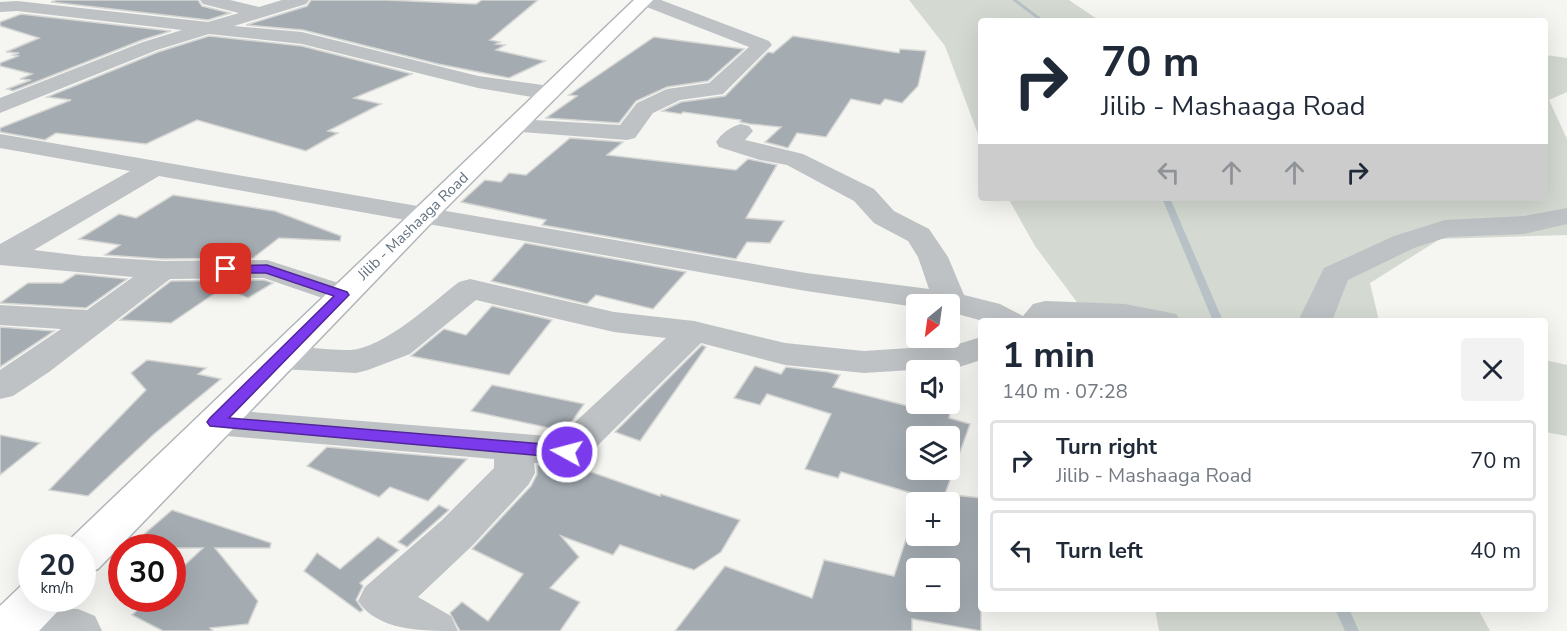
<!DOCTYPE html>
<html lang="en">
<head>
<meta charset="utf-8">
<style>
	:root { --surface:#fff; --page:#f2f2f3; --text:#1f2937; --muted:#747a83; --line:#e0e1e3 }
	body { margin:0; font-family:"Nunito Sans",sans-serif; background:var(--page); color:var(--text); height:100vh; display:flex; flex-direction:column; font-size:22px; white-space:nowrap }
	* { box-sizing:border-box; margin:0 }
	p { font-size:20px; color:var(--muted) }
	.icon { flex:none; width:33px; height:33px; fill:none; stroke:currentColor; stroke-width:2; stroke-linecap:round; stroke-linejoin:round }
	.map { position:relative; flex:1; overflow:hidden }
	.details { position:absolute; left:978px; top:318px; width:570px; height:294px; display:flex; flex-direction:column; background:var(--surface); border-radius:6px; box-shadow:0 6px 24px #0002 }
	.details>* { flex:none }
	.top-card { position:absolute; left:978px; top:18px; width:570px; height:183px; border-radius:6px; box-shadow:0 6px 24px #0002; background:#fff; color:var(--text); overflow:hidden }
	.needle { width:39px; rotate:209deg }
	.buttons { position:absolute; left:906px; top:294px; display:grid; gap:12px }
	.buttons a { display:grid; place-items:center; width:54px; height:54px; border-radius:6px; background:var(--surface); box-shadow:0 6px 24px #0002; font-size:30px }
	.speed { position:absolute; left:18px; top:534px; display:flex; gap:12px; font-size:30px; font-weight:700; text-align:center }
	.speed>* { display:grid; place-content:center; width:78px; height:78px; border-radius:50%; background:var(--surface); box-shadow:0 6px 24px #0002; line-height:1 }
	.speed small { font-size:15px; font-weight:400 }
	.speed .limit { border:9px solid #d22; background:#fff; color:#111 }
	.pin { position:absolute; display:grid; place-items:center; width:51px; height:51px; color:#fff; margin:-26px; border-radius:12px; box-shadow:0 3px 9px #0006 }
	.me { position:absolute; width:66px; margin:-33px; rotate:277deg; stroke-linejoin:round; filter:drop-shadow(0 0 4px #0008) }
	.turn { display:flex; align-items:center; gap:21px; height:126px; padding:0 24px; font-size:27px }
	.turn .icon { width:78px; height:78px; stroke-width:2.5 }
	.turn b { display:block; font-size:42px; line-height:51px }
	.lanes { display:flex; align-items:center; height:57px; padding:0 24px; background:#0003; justify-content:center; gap:30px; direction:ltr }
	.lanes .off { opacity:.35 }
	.round { display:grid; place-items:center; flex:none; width:63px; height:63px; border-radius:6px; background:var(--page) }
	.overview { display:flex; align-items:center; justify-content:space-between; height:102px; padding:0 24px }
	h1 { font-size:36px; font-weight:700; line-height:45px }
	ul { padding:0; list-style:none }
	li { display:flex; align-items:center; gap:18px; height:81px; margin:0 12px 9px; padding:0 12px; border:3px solid var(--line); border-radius:6px }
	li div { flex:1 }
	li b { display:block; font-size:22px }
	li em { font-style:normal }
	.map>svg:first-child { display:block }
</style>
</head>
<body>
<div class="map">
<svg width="1567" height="631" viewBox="0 0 1567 631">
	<rect width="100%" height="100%" fill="#f5f5f1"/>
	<g fill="#d4dad1">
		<polygon points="909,0 1069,0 1100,21 981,21 981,142 945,46"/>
		<polygon points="1545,55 1567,58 1567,92 1549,100 1567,139 1567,235 1440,239 1370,283 1379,321 1091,321 1035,246 1008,198 1545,198"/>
		<polygon points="1545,360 1567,365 1567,436 1545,432"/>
		<polygon points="1155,609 1478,609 1490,631 1159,631"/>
	</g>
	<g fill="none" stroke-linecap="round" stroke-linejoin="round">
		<g fill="#b7c1c6" fill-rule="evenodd">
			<polygon points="1012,0 1017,0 1045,21 1040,21"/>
			<polygon points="1162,198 1170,198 1223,321 1213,321"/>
			<polygon points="1335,609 1349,609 1359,631 1345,631"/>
		</g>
	</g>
	<g fill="#a4acb2" stroke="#d6d6d4" stroke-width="1.5" fill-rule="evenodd">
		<polygon points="57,0 198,0 202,6 230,13 208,20 51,2"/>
		<polygon points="311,0 387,0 476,4 482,0 538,0 490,40 500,42 496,44 505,45 496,50 545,61 509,78 438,64 303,30 246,25 307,6"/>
		<polygon points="21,14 171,31 142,40 13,91 7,89 31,80 20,79 32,74 0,66 0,63 18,56 13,55 19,53 6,52 39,38 0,26 0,22"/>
		<polygon points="209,36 302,46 412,74 354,98 381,104 328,131 338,133 306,151 197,120 146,144 56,133 45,140 0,132 0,128 71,100 47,97 158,52"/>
		<polygon points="793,36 899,53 900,49 926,51 918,86 902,103 885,99 880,105 851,99 826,137 797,133 788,148 765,142 781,127 750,124 740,122 741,120 683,112 681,114 662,111 681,102 725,96 768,52 773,53"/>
		<polygon points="654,37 744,49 708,81 667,87 636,101 619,123 546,118 577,96 569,95"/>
		<polygon points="570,138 623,142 607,155 736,170 748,159 777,165 746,218 784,221 770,243 747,242 736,259 542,225 546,220 461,202 485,180 501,182 509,173 526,175"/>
		<polygon points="173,195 275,211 341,236 340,241 279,238 253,258 163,259 105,255 120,245 79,239 119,214 136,218"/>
		<polygon points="525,243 686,272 653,309 596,295 587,304 491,281"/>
		<polygon points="76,274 127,279 86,308 0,303 28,283 62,283"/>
		<polygon points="264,280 273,283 248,298 224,287 171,323 120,320 171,281"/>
		<polygon points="492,306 552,320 509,375 411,356 444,329 466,335"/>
		<polygon points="0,327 54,331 0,367"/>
		<polygon points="702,345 706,347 640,441 615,432"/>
		<polygon points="147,360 206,368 198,374 221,379 154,434 88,496 49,490 146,390 131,373"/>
		<path d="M755 366 781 374 786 367 828 372 840 375 833 387 916 408 918 404H950V372L959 374 949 418 970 424 945 494 981 498V631L912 619V631H675L725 566 812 598 824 560 894 576 916 509V536H950V502H919L921 496 841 472 838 478 805 469 831 414 767 394 760 405 734 398ZM916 436H950V470H916ZM916 568H950V602H916Z"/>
		<polygon points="492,385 584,404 571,423 563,431 471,411"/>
		<polygon points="0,435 40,443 0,475"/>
		<polygon points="327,447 467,459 428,501 390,487 379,497 307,466"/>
		<polygon points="537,465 567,468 574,466 660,496 661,494 740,520 721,552 694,570 620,545 613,555 561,536 579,557 550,588 580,602 560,631 460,631 450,613 462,602 488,621 523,574 472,549 531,486 537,474"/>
		<polygon points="439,505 449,510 407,547 398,542"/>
		<polygon points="172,510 271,543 270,548 215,548 258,601 248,624 210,628 213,631 163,631 132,615 150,598 172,598 172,577 203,548 128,548"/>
		<polygon points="378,537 399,550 360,583 363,586 356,600 363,610 360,612 304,571 317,553 340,569"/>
	</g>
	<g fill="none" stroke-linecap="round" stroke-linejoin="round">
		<defs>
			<g id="major">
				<polygon points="634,0 653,0 434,220 98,569 82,574 82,548 64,548 66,543"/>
				<polygon points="32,581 32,598 63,598 57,612 39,631 0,631 0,606 23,584"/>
			</g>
		</defs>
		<use href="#major" stroke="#b1b6b9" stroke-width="3"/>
		<g fill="#bec2c5" fill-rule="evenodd">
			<polygon points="200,0 230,0 259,7 282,0 309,0 306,4 234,26 302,32 478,76 550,86 558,88 561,93 558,98 550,100 478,88 302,44 209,34 157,50 0,113 0,98 143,42 182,30 17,11 0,12 0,2 17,1 208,22 239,13 203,4"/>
			<polygon points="636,0 661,0 769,41 772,45 723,94 680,100 653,113 635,138 627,140 508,131 504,126 508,121 516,119 620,125 637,103 667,89 709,83 749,47 639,4"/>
			<path d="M741 124 749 126 753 131 745 140 803 154 874 189 894 211 929 229 948 257 964 295 1000 304 1023 316 1033 304 1045 301 1125 304 1176 314 1181 321H983L950 312V304H916V307L806 291 159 176 34 250 83 256 163 261 267 260 354 288 359 295 354 302 343 305 264 278 170 279 49 372 13 396 0 399V370L61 329 0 325V305L87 310 133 277 0 265V244L130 171 0 148V134L806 273 929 289 918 257 908 241 874 223 854 201 787 165 760 160 719 147 716 142C722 133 730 127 741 124Z"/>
			<polygon points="1567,208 1567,224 1524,234 1448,237 1414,248 1348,280 1332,321 1298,321 1324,268 1394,236 1445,220 1524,216"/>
			<path d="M470 279 614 312 694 321 785 343 864 351 955 345 981 337V360L959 367 864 373 785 365 701 343 581 462 567 466 534 463 535 473 529 484 473 545 418 597 451 616 458 631C421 631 378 631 358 601L365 587 441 521 494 468V459L215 435 201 431 196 422 201 413 215 409 559 437 666 338 614 332 476 300 410 354 368 370 356 373 280 369 268 366 262 358 268 350C294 343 323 351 350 350 383 349 433 302 459 282Z"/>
			<polygon points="10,606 78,609 95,616 102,631 0,631 0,610"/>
		</g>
		<use href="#major" fill="#fff" fill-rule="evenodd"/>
	</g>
	<polygon fill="#7c3aed" stroke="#51269a" stroke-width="1.5" points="267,265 347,292 349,295 229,418 567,446 573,448 575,452 573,456 567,458 210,426 207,422 210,418 334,296 266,273 226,273 219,269 226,266"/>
	<g text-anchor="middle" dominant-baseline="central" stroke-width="6" stroke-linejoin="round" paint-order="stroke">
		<g font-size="15" fill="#657481" stroke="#fff">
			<text transform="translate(413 226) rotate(-44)">Jilib - Mashaaga Road</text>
		</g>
	</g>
</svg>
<div class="buttons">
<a><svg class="needle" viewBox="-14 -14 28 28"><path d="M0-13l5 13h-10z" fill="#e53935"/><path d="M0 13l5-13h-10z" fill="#747a83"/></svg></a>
<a><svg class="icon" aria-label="sound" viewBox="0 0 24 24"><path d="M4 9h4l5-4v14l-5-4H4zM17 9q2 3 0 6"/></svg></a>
<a><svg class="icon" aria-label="layers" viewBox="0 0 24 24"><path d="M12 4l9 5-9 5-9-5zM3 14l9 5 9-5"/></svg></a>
<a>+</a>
<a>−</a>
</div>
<div class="speed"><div>20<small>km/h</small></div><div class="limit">30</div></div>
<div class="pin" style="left:226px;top:269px;background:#d93025"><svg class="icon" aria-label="arrive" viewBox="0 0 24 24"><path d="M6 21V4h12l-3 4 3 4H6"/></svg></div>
<svg class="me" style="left:567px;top:452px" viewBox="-20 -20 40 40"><circle r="17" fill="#7c3aed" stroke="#fff" stroke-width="3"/><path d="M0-11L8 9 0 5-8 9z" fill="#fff"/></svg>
<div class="top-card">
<div class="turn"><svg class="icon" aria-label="right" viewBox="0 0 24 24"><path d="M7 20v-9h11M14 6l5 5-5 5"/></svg><div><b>70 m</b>Jilib - Mashaaga Road</div></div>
<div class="lanes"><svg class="icon off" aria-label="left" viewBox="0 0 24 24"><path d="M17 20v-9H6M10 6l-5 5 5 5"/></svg><svg class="icon off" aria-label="ahead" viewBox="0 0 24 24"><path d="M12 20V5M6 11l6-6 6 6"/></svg><svg class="icon off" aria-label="ahead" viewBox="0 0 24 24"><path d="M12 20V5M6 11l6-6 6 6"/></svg><svg class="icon" aria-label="right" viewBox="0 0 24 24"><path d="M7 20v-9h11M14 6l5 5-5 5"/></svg></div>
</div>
<section class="details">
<div class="overview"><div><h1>1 min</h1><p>140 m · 07:28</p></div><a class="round"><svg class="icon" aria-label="close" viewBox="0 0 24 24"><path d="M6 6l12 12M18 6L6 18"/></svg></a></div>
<ul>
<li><svg class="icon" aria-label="right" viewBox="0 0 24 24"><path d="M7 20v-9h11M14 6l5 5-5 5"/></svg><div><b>Turn right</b><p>Jilib - Mashaaga Road</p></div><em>70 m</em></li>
<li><svg class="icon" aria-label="left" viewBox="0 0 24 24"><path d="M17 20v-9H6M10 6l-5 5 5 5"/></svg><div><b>Turn left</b></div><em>40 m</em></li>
</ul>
</section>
</div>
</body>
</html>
